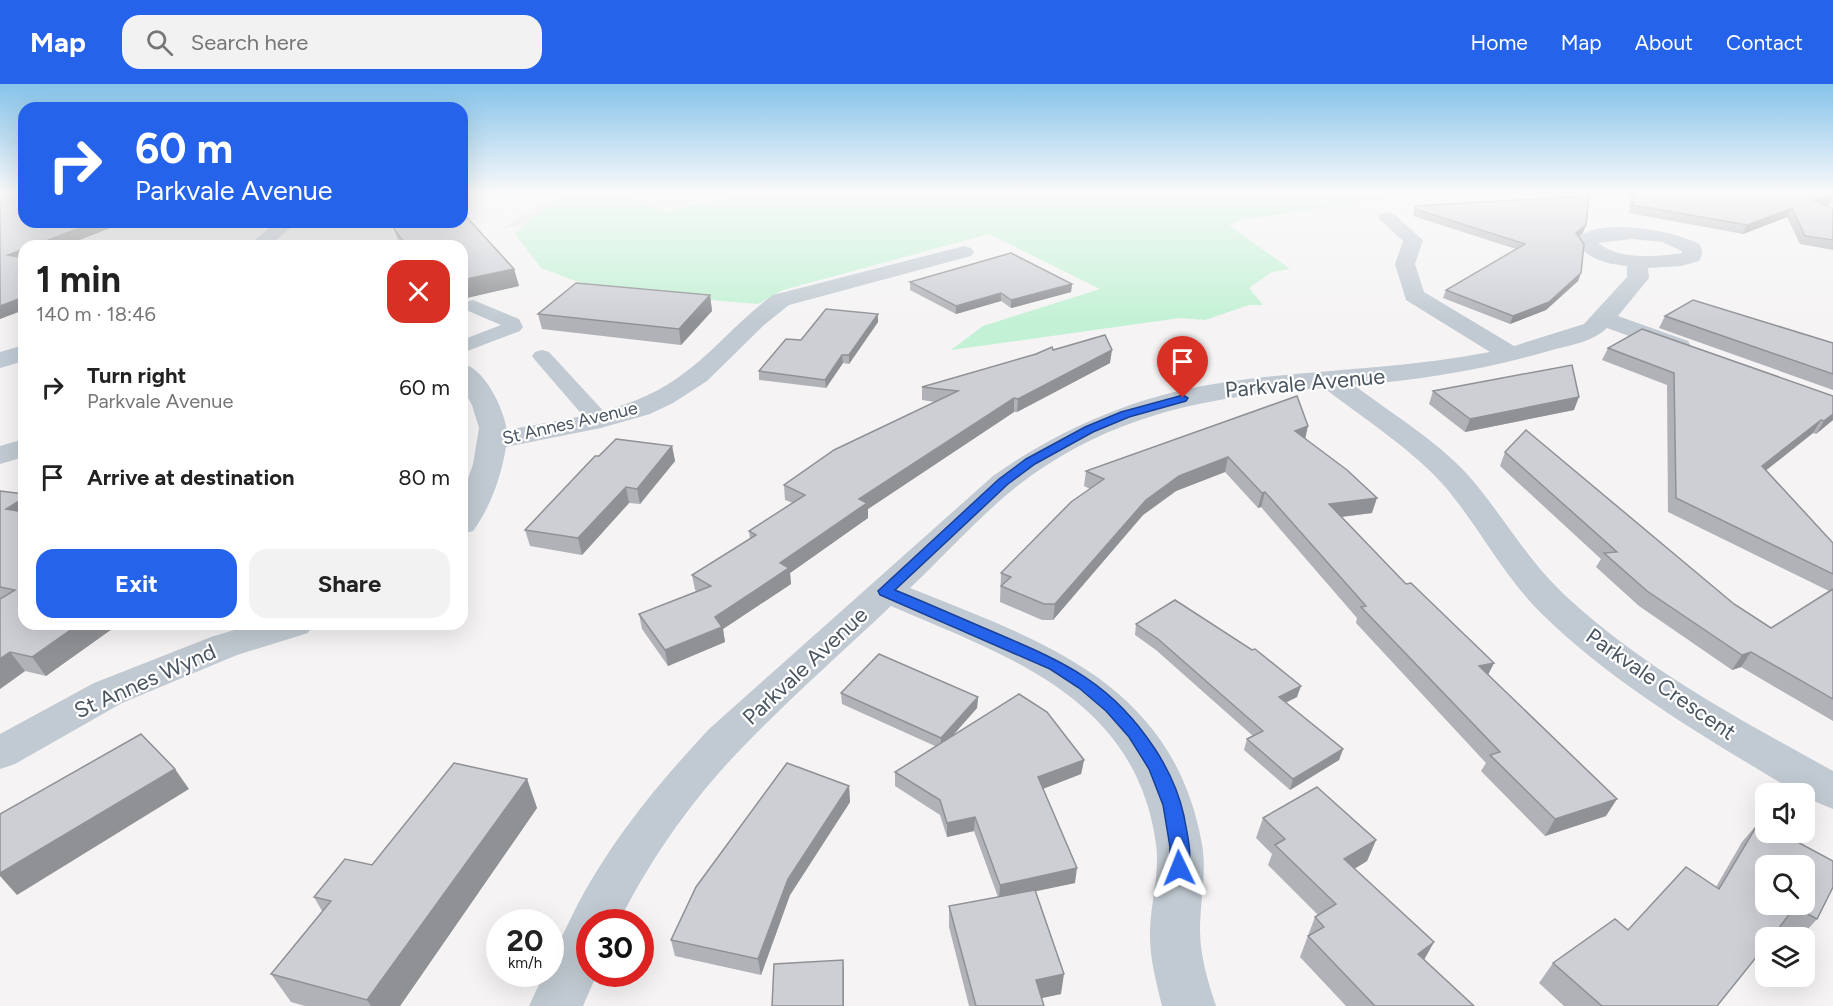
<!DOCTYPE html>
<html lang="en">
<head>
<meta charset="utf-8">
<style>
	:root { --surface:#fff; --page:#f2f2f2; --text:#222; --muted:#767676; --accent:#2563eb }
	body { margin:0; font-family:Figtree,sans-serif; background:var(--page); color:var(--text); height:100vh; display:flex; flex-direction:column; font-size:22px; white-space:nowrap }
	* { box-sizing:border-box; margin:0 }
	p { font-size:20px; color:var(--muted) }
	.icon { flex:none; width:33px; height:33px; fill:none; stroke:currentColor; stroke-width:2; stroke-linecap:round; stroke-linejoin:round }
	.map { position:relative; flex:1; overflow:hidden }
	.panel { position:absolute; left:18px; top:156px; width:450px; height:390px; display:flex; flex-direction:column; background:var(--surface); border-radius:18px; box-shadow:0 6px 24px #0002 }
	.panel>* { flex:none }
	.banner { position:absolute; left:18px; top:18px; width:450px; height:126px; border-radius:18px; box-shadow:0 6px 24px #0002; background:#2563eb; color:#fff; overflow:hidden }
	.tools { position:absolute; left:1755px; top:699px; display:grid; gap:12px }
	.tools a { display:grid; place-items:center; width:60px; height:60px; border-radius:12px; background:var(--surface); box-shadow:0 6px 24px #0002; font-size:30px }
	.speed { position:absolute; left:486px; top:825px; display:flex; gap:12px; font-size:30px; font-weight:700; text-align:center }
	.speed>* { display:grid; place-content:center; width:78px; height:78px; border-radius:50%; background:var(--surface); box-shadow:0 6px 24px #0002; line-height:1 }
	.speed small { font-size:15px; font-weight:400 }
	.speed .limit { border:9px solid #d22; background:#fff; color:#111 }
	.pin { position:absolute; display:grid; place-items:center; width:51px; height:51px; color:#fff; margin:-62px -26px; border-radius:50% 50% 50% 0; rotate:-45deg; box-shadow:0 0 6px #0007 }
	.pin .icon { rotate:45deg }
	.me { position:absolute; width:66px; margin:-33px; rotate:358deg; stroke-linejoin:round; filter:drop-shadow(0 0 4px #0008) }
	.turn { display:flex; align-items:center; gap:21px; height:126px; padding:0 18px; font-size:27px }
	.turn .icon { width:78px; height:78px; stroke-width:2.5 }
	.turn b { display:block; font-size:42px; line-height:51px }
	.round { display:grid; place-items:center; flex:none; width:63px; height:63px; border-radius:18px; background:var(--page) }
	.summary { display:flex; align-items:center; justify-content:space-between; height:102px; padding:0 18px }
	h1 { font-size:36px; font-weight:700; line-height:45px }
	.action { display:flex; gap:12px; margin-top:auto; padding:12px 18px }
	.action a { flex:1; height:69px; border-radius:18px; background:var(--accent); color:#fff; font-size:24px; font-weight:700; line-height:69px; text-align:center }
	.action a+a { background:var(--page); color:var(--text) }
	ul { padding:0; list-style:none }
	li { display:flex; align-items:center; gap:18px; height:90px; padding:0 18px }
	li div { flex:1 }
	li b { display:block; font-size:22px }
	li em { font-style:normal }
	header { display:flex; align-items:center; gap:36px; box-sizing:border-box; height:84px; padding:0 30px; background:var(--accent); color:#fff }
	header strong { font-size:28px }
	nav { display:flex; gap:33px; margin-inline-start:auto; font-size:21px }
	.search { width:420px; height:54px; background:var(--page); display:flex; align-items:center; gap:15px; box-sizing:border-box; padding:0 21px; border-radius:18px; color:var(--muted); font-size:22px }
	.map>svg:first-child { display:block }
</style>
</head>
<body>
<header>
<strong>Map</strong>
<div class="search"><svg class="icon" aria-label="search" viewBox="0 0 24 24"><circle cx="10" cy="10" r="6"/><path d="M15 15l6 6"/></svg>Search here</div>
<nav><a>Home</a><a>Map</a><a>About</a><a>Contact</a></nav>
</header>
<div class="map">
<svg width="1833" height="922" viewBox="0 0 1833 922">
	<rect width="100%" height="100%" fill="#f5f3f3"/>
	<polygon fill="#e6e4e5" points="558,108 743,108 672,122 643,133 503,144"/>
	<polygon fill="#c3f1d5" points="569,108 627,108 662,128 750,108 1542,108 1379,116 1240,136 1229,141 1290,185 1272,188 1249,204 1263,221 1249,221 1205,236 1180,234 951,266 983,242 1100,205 989,150 783,206 758,220 603,207 541,184 515,150 533,133"/>
	<g fill="none" stroke-linecap="round" stroke-linejoin="round">
		<g fill="#c1cad2" fill-rule="evenodd">
			<polygon points="473,216 519,235 523,243 520,247 462,269 462,256 501,241 466,226 464,222 466,218"/>
			<polygon points="542,266 549,268 607,331 610,336 607,341 599,343 591,341 535,276 532,272 535,268"/>
		</g>
		<g fill="#c1cad2" fill-rule="evenodd">
			<polygon points="1803,108 1833,110 1833,121 1806,112"/>
			<path d="M1387 128 1394 130 1423 156 1415 180 1424 208 1514 262 1584 240 1627 193V182C1606 180 1587 175 1575 157 1593 131 1676 147 1699 160 1703 166 1703 171 1699 177L1681 182 1648 184 1649 194 1618 232 1688 257 1691 262 1688 267 1679 269 1670 267 1607 244C1592 258 1571 261 1552 266 1487 285 1422 296 1354 301 1392 330 1436 356 1468 391 1503 431 1528 478 1568 514 1646 586 1741 636 1833 687V725L1804 713V710H1799C1710 656 1618 604 1543 531 1504 493 1481 446 1447 405 1417 369 1362 333 1324 304 1209 312 1110 330 1016 403 980 432 944 472 910 504 1044 558 1173 599 1202 760 1207 788 1200 818 1200 846 1200 872 1208 898 1216 922H1162C1156 897 1149 872 1150 846 1151 817 1160 789 1156 760 1136 614 1009 573 891 522 840 570 787 617 739 667 691 717 649 777 619 838H590V890H597L583 922H529L544 890H550C550 871 561 855 569 838 604 765 654 704 709 645L993 392C1060 345 1133 313 1214 300 1306 285 1399 286 1490 268L1406 216 1395 180 1403 157 1378 134 1380 130ZM1632 155 1662 158 1682 167V169C1655 173 1620 176 1598 159Z"/>
			<path d="M964 162 971 164 974 168 971 172 789 221 764 241 707 297 673 319 650 330 601 344 506 363C501 393 491 422 473 447L462 450V412L473 380 479 344 472 321 462 303V279C485 285 503 323 507 346 565 335 627 329 676 295 712 271 738 236 773 211Z"/>
			<polygon points="24,355 24,373 0,380 0,362"/>
			<polygon points="254,540 313,540 308,549 237,571 122,619 15,680 0,685 0,650 94,599 211,553"/>
		</g>
		<g fill="#c1cbd6" fill-rule="evenodd">
			<polygon points="276,138 297,138 270,162 248,162"/>
			<polygon points="24,261 24,277 0,284 0,268"/>
		</g>
	</g>
	<g fill="#b0b2b7">
		<polygon points="1633,108 1832,113 1828,122 1826,122 1833,125 1833,166 1800,160 1787,133 1743,150 1629,129 1630,115"/>
		<polygon points="1415,122 1583,149 1578,153 1581,189 1578,197 1546,226 1510,240 1443,214 1446,206 1516,165 1413,132"/>
		<polygon points="462,128 514,185 519,202 462,215 462,162 400,162 394,145 398,138 462,138"/>
		<polygon points="910,198 1072,200 1071,208 1011,224 1001,217 956,230 910,206"/>
		<polygon points="710,211 712,227 681,261 542,245 538,230"/>
		<polygon points="1665,232 1833,259 1833,306 1659,244"/>
		<polygon points="878,238 849,280 843,279 826,304 759,296 759,287 801,256"/>
		<polygon points="1608,264 1833,336 1816,350 1813,349 1766,386 1833,459 1833,637 1741,583 1732,586 1639,522 1596,483 1601,475 1500,382 1505,368 1771,544 1829,507 1668,428 1667,301 1602,276"/>
		<polygon points="1053,266 1110,279 1017,328 1014,328 868,425 868,434 790,489 791,500 723,545 725,558 668,582 642,545 639,530 697,507 695,506 692,491 750,455 749,447 793,419 785,416 784,401 935,318 922,316 922,303"/>
		<polygon points="1433,307 1574,326 1465,348 1429,320"/>
		<polygon points="1305,354 1372,429 1341,433 1406,500 1494,579 1488,590 1606,732 1545,752 1481,687 1486,679 1356,539 1357,534 1261,423 1258,424 1225,388 1176,407 1143,431 1053,536 1042,536 1000,518 1001,489 1090,405 1084,402 1086,387"/>
		<polygon points="672,362 675,377 640,420 629,419 582,471 530,462 525,446 599,372"/>
		<polygon points="0,407 24,540 119,540 46,592 25,587 0,605"/>
		<polygon points="1136,540 1297,613 1285,619 1343,665 1339,676 1290,706 1244,666 1247,655 1253,652 1156,566 1135,551"/>
		<polygon points="841,609 978,613 977,624 952,652 1084,676 1081,690 1043,705 1075,799 1035,807 1061,910 1041,914 1044,922 969,922 949,843 949,822 998,813 974,747 947,753 940,731 895,702 895,688 935,662 842,620"/>
		<polygon points="527,695 537,724 400,922 305,922 291,918 271,890 322,827 314,813"/>
		<polygon points="849,702 850,718 790,811 761,891 675,872 671,856"/>
		<polygon points="1263,734 1376,756 1367,777 1354,785 1434,858 1424,876 1474,922 1346,922 1300,873 1315,833 1318,831 1268,781 1272,770 1256,754"/>
		<polygon points="1759,738 1817,835 1800,854 1794,854 1778,845 1717,922 1564,922 1539,899 1553,879 1628,846 1716,803 1742,758"/>
	</g>
	<g fill="#909195">
		<polygon points="1832,113 1828,122 1809,124 1813,116"/>
		<polygon points="1792,124 1787,133 1743,150 1747,141"/>
		<polygon points="96,138 126,138 64,162 32,162"/>
		<polygon points="1586,141 1583,149 1573,157 1576,149"/>
		<polygon points="24,165 24,177 8,171"/>
		<polygon points="514,185 519,202 462,215 462,196"/>
		<polygon points="1581,189 1578,197 1546,226 1510,240 1513,232"/>
		<polygon points="1072,200 1071,208 1011,224 1011,216"/>
		<polygon points="1001,209 1001,217 956,230 956,222"/>
		<polygon points="710,211 712,227 681,261 679,245"/>
		<polygon points="24,213 24,226 0,235 0,222"/>
		<polygon points="878,230 878,238 849,280 849,271"/>
		<polygon points="1112,266 1110,279 1017,328 1018,315"/>
		<polygon points="842,271 843,279 826,304 825,296"/>
		<polygon points="1579,313 1574,326 1465,348 1470,335"/>
		<polygon points="1014,314 1014,328 868,425 868,434 790,489 791,500 723,545 725,558 668,582 665,566 715,533 859,415"/>
		<polygon points="1833,330 1833,336 1816,350 1824,337"/>
		<polygon points="1821,336 1813,349 1754,396 1762,382"/>
		<polygon points="1308,342 1305,356 1295,347"/>
		<polygon points="672,362 675,377 640,420 637,405"/>
		<polygon points="1228,373 1225,388 1176,407 1143,431 1053,536 1055,520 1146,416 1179,392"/>
		<polygon points="626,403 629,419 582,471 578,454"/>
		<polygon points="1265,408 1261,423 1258,424 1262,409"/>
		<polygon points="24,414 24,440 6,425"/>
		<polygon points="1377,414 1372,429 1324,435 1329,420"/>
		<polygon points="79,540 119,540 46,592 32,573"/>
		<polygon points="10,568 25,587 0,605 0,575"/>
		<polygon points="1751,568 1741,583 1732,586 1742,571"/>
		<polygon points="1494,579 1486,595 1479,582"/>
		<polygon points="1301,602 1297,613 1275,624 1279,613"/>
		<polygon points="978,613 977,624 941,665 941,654"/>
		<polygon points="1343,665 1339,676 1290,706 1293,695"/>
		<polygon points="1084,676 1081,690 1037,707 1038,693"/>
		<polygon points="175,685 189,705 17,811 0,792 0,789"/>
		<polygon points="527,695 537,724 400,922 371,922 367,916"/>
		<polygon points="849,702 850,718 790,811 761,891 758,875 788,795"/>
		<polygon points="1617,715 1606,732 1545,752 1555,735"/>
		<polygon points="975,733 974,747 947,753 947,739"/>
		<polygon points="1376,756 1367,777 1336,796 1344,775"/>
		<polygon points="1077,784 1075,799 999,815 1000,801"/>
		<polygon points="1434,858 1422,879 1418,870"/>
		<polygon points="843,876 844,887 844,922 843,922"/>
		<polygon points="1064,890 1061,910 1033,916 1036,896"/>
	</g>
	<g fill="#cdcfd5" stroke="#909195" stroke-width="1.5" fill-rule="evenodd">
		<polygon points="0,108 24,108 24,138 96,138 32,162 24,162 24,165 8,171 24,174 24,213 0,222"/>
		<polygon points="1633,108 1816,108 1832,113 1813,116 1833,125 1833,156 1805,152 1792,124 1747,141 1633,121"/>
		<polygon points="1589,112 1586,141 1576,149 1584,160 1581,189 1549,218 1513,232 1446,206 1525,160 1415,125 1415,122"/>
		<polygon points="462,128 514,185 462,196 462,162 407,162 394,145 398,138 462,138"/>
		<polygon points="1011,169 1072,200 1011,216 1001,209 956,222 910,198"/>
		<polygon points="576,199 710,211 679,245 538,230"/>
		<polygon points="1693,216 1833,259 1833,290 1665,232"/>
		<polygon points="826,225 878,230 849,271 842,271 825,296 759,287 786,255 801,256"/>
		<polygon points="1642,245 1833,312 1833,330 1824,337 1821,336 1762,382 1833,459 1833,490 1676,414 1674,289 1608,264"/>
		<polygon points="1105,251 1112,266 1018,315 1014,314 859,415 867,419 780,479 789,484 715,533 722,543 665,566 639,530 711,502 692,491 756,451 749,447 805,411 784,401 834,366 958,307 922,303 1036,270 1052,263 1053,266"/>
		<polygon points="1572,281 1579,313 1470,335 1433,307"/>
		<polygon points="1297,312 1308,342 1295,347 1347,386 1377,414 1329,420 1406,500 1411,499 1494,579 1479,582 1617,715 1555,735 1490,671 1500,668 1361,523 1366,522 1265,408 1262,409 1228,373 1179,392 1146,416 1055,520 1044,520 1001,502 1011,493 1001,489 1071,418 1104,395 1086,387"/>
		<polygon points="1526,346 1734,520 1771,544 1833,505 1833,615 1751,568 1742,571 1647,507 1604,469 1617,468 1505,368"/>
		<polygon points="616,355 672,362 637,405 626,403 578,454 525,446 595,372 599,372"/>
		<polygon points="0,407 24,410 24,414 6,425 24,428 24,434 22,436 24,436 24,540 79,540 32,573 10,568 0,575 0,515 15,506 0,503"/>
		<polygon points="1175,516 1252,566 1255,565 1301,602 1279,613 1343,665 1293,695 1247,655 1263,647 1158,555 1136,540"/>
		<polygon points="879,570 978,613 941,654 841,609"/>
		<polygon points="1019,610 1047,628 1084,676 1038,693 1077,784 1000,801 975,733 947,739 940,716 895,688"/>
		<polygon points="141,650 175,685 0,789 0,730"/>
		<polygon points="454,679 527,695 367,916 271,890 331,817 314,813 345,775 372,781"/>
		<polygon points="787,679 849,702 788,795 758,875 671,856 696,803"/>
		<polygon points="1317,703 1376,756 1344,775 1434,858 1418,870 1474,922 1375,922 1308,852 1324,843 1315,833 1336,820 1275,761 1285,755 1263,734"/>
		<path d="M1759 738 1766 741V748H1779L1833 777V803L1817 835 1795 823 1771 854H1766V861L1717 922H1602L1553 879 1615 835 1628 846 1686 783 1719 805ZM1766 782H1804V820H1766Z"/>
		<polygon points="1035,806 1064,890 1036,896 1044,922 976,922 949,822"/>
		<polygon points="843,876 843,922 772,922 774,880"/>
	</g>
	<linearGradient id="sky" x2="0" y2="1"><stop stop-color="#85c3ea"/><stop offset="0.46" stop-color="#fafafa"/><stop offset="1" stop-color="#fafafa" stop-opacity="0"/></linearGradient>
	<rect width="1833" height="237" fill="url(#sky)"/>
	<path fill="#2563eb" stroke="#184099" stroke-width="1.5" d="M1183 311 1188 314 1186 317 1129 333 1093 348 1035 380 1008 400 895 506C929 520 963 535 996 549 1066 579 1112 599 1155 665 1168 685 1179 709 1184 732 1187 750 1194 773 1186 790L1179 793 1172 790 1169 784 1170 763 1163 721 1149 685 1129 653 1106 627 1079 604 1050 585 880 511 878 507 999 395 1026 375 1085 343 1121 328Z"/>
	<g text-anchor="middle" dominant-baseline="central" stroke-width="4.5" stroke-linejoin="round" paint-order="stroke">
		<g font-size="18" fill="#4a5661" stroke="#fff">
			<text transform="translate(570 339) rotate(-13)">St Annes Avenue</text>
		</g>
		<g font-size="22" fill="#4a5661" stroke="#fff">
			<text transform="translate(1305 299) rotate(-5)">Parkvale Avenue</text>
			<text transform="translate(805 582) rotate(-43)">Parkvale Avenue</text>
			<text transform="translate(145 597) rotate(-24)">St Annes Wynd</text>
			<text transform="translate(1661 600) rotate(35)">Parkvale Crescent</text>
		</g>
	</g>
</svg>
<div class="tools">
<a><svg class="icon" aria-label="sound" viewBox="0 0 24 24"><path d="M4 9h4l5-4v14l-5-4H4zM17 9q2 3 0 6"/></svg></a>
<a><svg class="icon" aria-label="search" viewBox="0 0 24 24"><circle cx="10" cy="10" r="6"/><path d="M15 15l6 6"/></svg></a>
<a><svg class="icon" aria-label="layers" viewBox="0 0 24 24"><path d="M12 4l9 5-9 5-9-5zM3 14l9 5 9-5"/></svg></a>
</div>
<div class="speed"><div>20<small>km/h</small></div><div class="limit">30</div></div>
<div class="pin" style="left:1183px;top:314px;background:#d93025"><svg class="icon" aria-label="arrive" viewBox="0 0 24 24"><path d="M6 21V4h12l-3 4 3 4H6"/></svg></div>
<svg class="me" style="left:1179px;top:784px" viewBox="-20 -20 40 40"><path d="M0-17L14 15 0 8-14 15z" fill="#2563eb" stroke="#fff" stroke-width="4"/></svg>
<div class="banner">
<div class="turn"><svg class="icon" aria-label="right" viewBox="0 0 24 24"><path d="M7 20v-9h11M14 6l5 5-5 5"/></svg><div><b>60 m</b>Parkvale Avenue</div></div>
</div>
<section class="panel">
<div class="summary"><div><h1>1 min</h1><p>140 m · 18:46</p></div><a class="round" style="background:#d93025;color:#fff"><svg class="icon" aria-label="close" viewBox="0 0 24 24"><path d="M6 6l12 12M18 6L6 18"/></svg></a></div>
<ul>
<li><svg class="icon" aria-label="right" viewBox="0 0 24 24"><path d="M7 20v-9h11M14 6l5 5-5 5"/></svg><div><b>Turn right</b><p>Parkvale Avenue</p></div><em>60 m</em></li>
<li><svg class="icon" aria-label="arrive" viewBox="0 0 24 24"><path d="M6 21V4h12l-3 4 3 4H6"/></svg><div><b>Arrive at destination</b></div><em>80 m</em></li>
</ul>
<div class="action"><a>Exit</a><a>Share</a></div>
</section>
</div>
</body>
</html>
